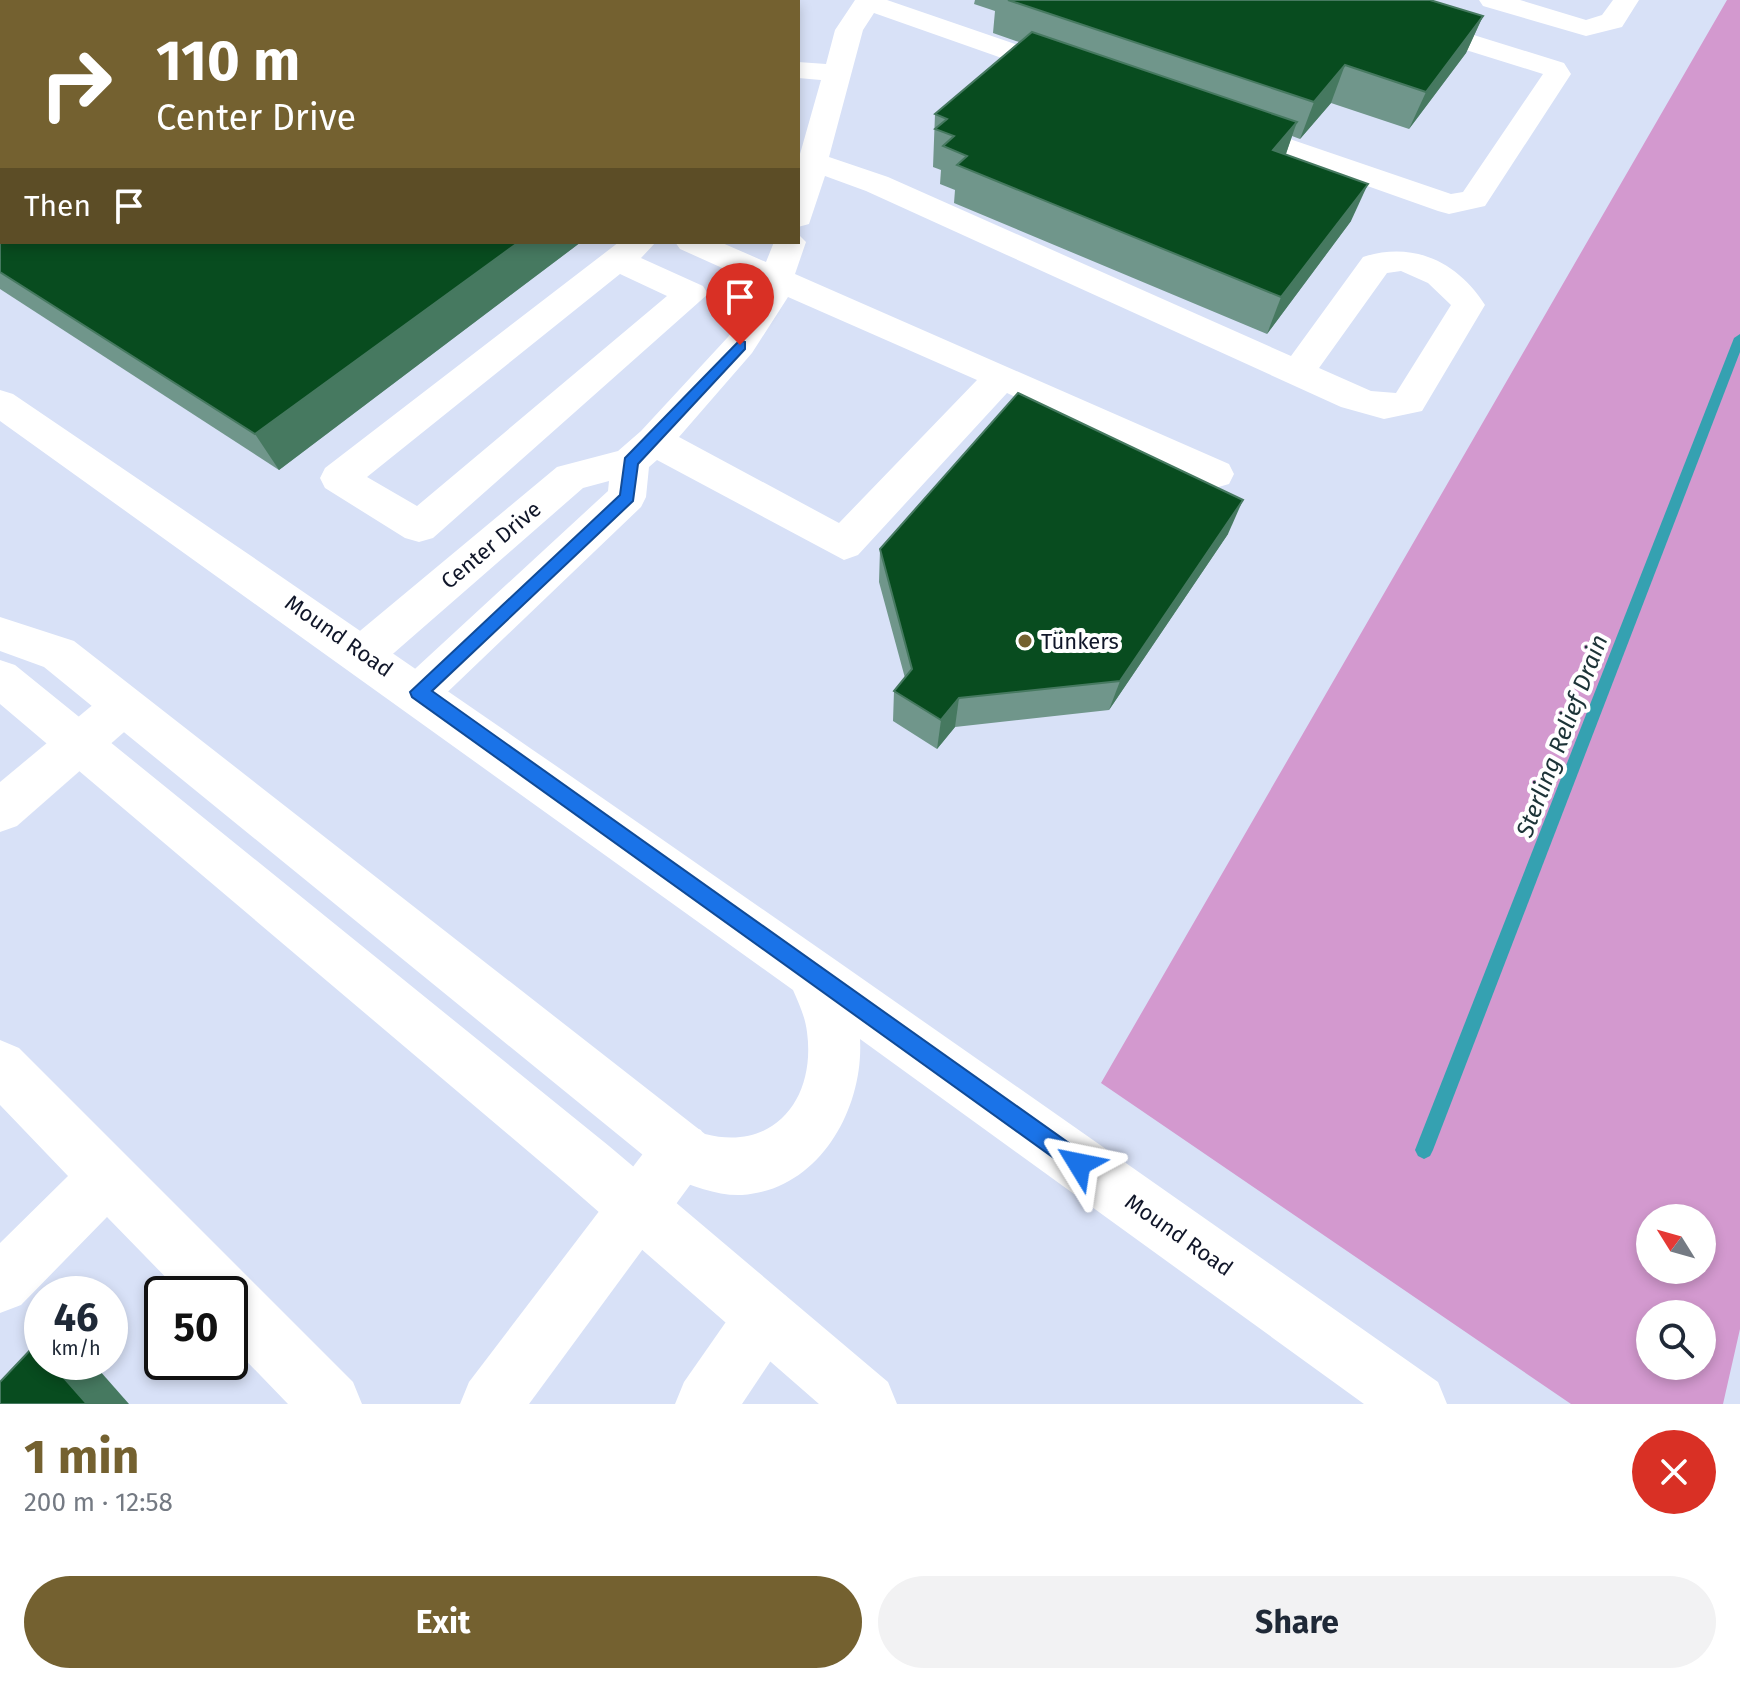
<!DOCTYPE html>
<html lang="en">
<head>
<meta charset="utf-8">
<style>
	:root { --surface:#fff; --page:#f2f2f3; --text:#1f2937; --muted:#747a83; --accent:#746130 }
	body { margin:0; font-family:"Fira Sans",sans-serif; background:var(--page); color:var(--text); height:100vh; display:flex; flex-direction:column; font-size:30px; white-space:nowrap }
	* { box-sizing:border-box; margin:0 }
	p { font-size:26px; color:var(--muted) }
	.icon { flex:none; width:44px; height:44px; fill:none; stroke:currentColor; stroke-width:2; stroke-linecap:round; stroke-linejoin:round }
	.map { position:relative; height:1404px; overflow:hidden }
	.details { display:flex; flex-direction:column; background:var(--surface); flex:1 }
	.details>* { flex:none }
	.banner { position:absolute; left:0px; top:0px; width:800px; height:244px; box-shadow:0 4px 12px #0003; background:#746130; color:#fff; overflow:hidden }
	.needle { width:52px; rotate:307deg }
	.tools { position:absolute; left:1636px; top:1204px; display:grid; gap:16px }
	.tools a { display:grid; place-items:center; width:80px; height:80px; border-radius:50%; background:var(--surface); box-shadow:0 4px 12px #0003; font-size:40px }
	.speed { position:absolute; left:24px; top:1276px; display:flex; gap:16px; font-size:40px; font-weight:700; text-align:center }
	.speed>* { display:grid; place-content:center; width:104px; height:104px; border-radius:50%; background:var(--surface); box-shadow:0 4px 12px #0003; line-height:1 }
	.speed small { font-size:20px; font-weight:400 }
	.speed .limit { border:4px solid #111; border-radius:12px; background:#fff; color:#111 }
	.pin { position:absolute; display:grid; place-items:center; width:68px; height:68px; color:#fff; margin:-82px -34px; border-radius:50% 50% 50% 0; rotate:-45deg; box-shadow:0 0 8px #0007 }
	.pin .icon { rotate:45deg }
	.me { position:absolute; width:88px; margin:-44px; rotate:305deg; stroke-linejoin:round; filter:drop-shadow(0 0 6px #0008) }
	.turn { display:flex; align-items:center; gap:28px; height:168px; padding:0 24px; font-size:36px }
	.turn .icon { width:104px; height:104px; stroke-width:2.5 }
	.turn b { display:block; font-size:56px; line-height:68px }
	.then { display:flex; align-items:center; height:76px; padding:0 24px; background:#0003; gap:16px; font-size:30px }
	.round { display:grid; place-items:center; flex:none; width:84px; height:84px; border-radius:42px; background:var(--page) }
	.head { display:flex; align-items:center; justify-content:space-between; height:136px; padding:0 24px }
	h1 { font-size:48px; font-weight:700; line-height:60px; color:var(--accent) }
	.action { display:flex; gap:16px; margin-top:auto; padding:16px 24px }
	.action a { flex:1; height:92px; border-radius:48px; background:var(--accent); color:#fff; font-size:32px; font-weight:700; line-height:92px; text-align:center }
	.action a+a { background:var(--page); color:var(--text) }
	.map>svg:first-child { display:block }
</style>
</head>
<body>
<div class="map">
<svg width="1740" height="1404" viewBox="0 0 1740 1404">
	<rect width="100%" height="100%" fill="#d8e1f7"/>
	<path fill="#d399cf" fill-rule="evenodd" d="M1727 0H1740V1329L1723 1404H1571L1101 1083ZM1650 1218H1702V1270H1650ZM1650 1314H1702V1366H1650Z"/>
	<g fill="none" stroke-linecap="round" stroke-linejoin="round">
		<polygon fill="#35a1b1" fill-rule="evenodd" points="1740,334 1740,352 1433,1150 1430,1156 1424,1159 1418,1156 1415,1150 1734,338"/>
		<g fill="#fff" fill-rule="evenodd">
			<polygon points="301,0 331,0 332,2 302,2"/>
			<polygon points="433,0 463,0 464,2 434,2"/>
			<polygon points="527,0 557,0 558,2 528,2"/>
			<polygon points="693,0 721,0 692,2"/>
			<path d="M855 0H887L1076 65 1080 71 1076 77H1056L874 13 863 30 829 157 888 177 1291 356 1363 257C1413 241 1457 261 1485 305L1422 411 1384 419 1341 407 866 191 825 176 809 224 798 227V161L821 80 798 78V62L826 64 835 30ZM1401 271 1428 283 1451 305 1396 393 1371 391 1319 368 1387 273Z"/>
			<polygon points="1321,0 1361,0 1564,63 1571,74 1485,206 1449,214 1438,211 1223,135 1218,129 1223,123 1243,123 1451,194 1463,192 1543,74 1325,6"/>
			<polygon points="1479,0 1520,0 1586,20 1602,15 1613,0 1639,0 1622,27 1586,36 1483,6"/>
			<path d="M798 234 806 242 795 274 1229 464 1234 474 1229 484 1215 488 1201 484 1007 393 858 555 844 560 657 460 649 467 646 497 641 507 434 705 419 711 404 705 397 692 404 679 608 491 609 481 583 488 379 666 364 671 349 666 343 653 349 640 557 467 618 451 641 431 728 337 751 305 758 284 680 249 675 242H720L766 262 774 242H798ZM788 297 977 380 839 523 679 437 752 353Z"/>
			<path d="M619 242H656L641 258 703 286 708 294 433 538 419 542 405 538 325 488 320 478 325 468ZM620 274 667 296 417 506 367 477Z"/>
			<polygon points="123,687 139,693 145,706 139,719 17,826 0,832 0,782 107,693"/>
			<polygon points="0,1040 19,1048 353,1382 362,1404 288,1404 230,1344 230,1294 182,1294 107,1217 21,1305 0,1313 0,1243 68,1176 0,1105"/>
			<polygon points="681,1122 701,1130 709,1150 701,1170 529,1404 460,1404 469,1382 661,1130"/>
			<polygon points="765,1287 786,1296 795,1317 786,1338 742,1404 675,1404 684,1382 744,1296"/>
		</g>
		<g fill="#fff" fill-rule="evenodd">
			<path d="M0 390 13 394C492 718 965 1050 1438 1382L1447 1404H1364L860 1039C864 1109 819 1190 742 1195 717 1196 693 1186 670 1177L44 667 0 651V617L74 641 705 1134C775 1152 816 1098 807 1032 805 1016 799 1004 793 990L0 421Z"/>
			<polygon points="0,660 15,665 609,1146 888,1382 897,1404 819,1404 569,1186 0,704"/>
		</g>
	</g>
	<g fill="#70968b">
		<polygon points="975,0 1430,0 1483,16 1466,53 1409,129 1331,103 1300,139 1292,136 1286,154 1351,221 1267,334 954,203 955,190 940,184 941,170 933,167 935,114 1019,42 993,33 995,11 974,4"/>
		<polygon points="0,25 581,242 279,470 0,289"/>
		<polygon points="1228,534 1109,710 955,727 937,749 893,721 894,691 905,678 879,582 880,549"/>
	</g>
	<g fill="#467960">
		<polygon points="1483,16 1466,53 1409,129 1426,92"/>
		<polygon points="1345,65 1331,103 1300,139 1314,102"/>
		<polygon points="1297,122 1284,159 1273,150"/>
		<polygon points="1368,184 1351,221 1267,334 1281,297"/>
		<polygon points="519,242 581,242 279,470 255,434"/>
		<polygon points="1243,500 1228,534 1109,710 1120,681"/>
		<polygon points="959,698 955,727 937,749 941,720"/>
		<polygon points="35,1345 42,1345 42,1352"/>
		<polygon points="50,1362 92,1362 129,1404 87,1404"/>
	</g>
	<g fill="#084c1f" stroke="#467960" stroke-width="2">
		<polygon points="53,0 190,0 194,2 49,2"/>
		<polygon points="1008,0 1430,0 1483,16 1426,92 1345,65 1314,102"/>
		<polygon points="2,24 2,242 519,242 255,434 0,272 0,25"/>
		<polygon points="1032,32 1297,122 1273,150 1368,184 1281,297 957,165 967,156 943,146 954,136 935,129 947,119 935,114"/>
		<polygon points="1018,393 1243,500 1120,681 959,698 941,720 894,691 912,669 880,549"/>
		<polygon points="35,1345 42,1352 42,1362 50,1362 87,1404 0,1404 0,1382"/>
	</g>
	<polygon fill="#1a73e8" stroke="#114b97" stroke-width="2" points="740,340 745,342 745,349 638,464 633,501 432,691 1087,1156 1090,1164 1087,1172 1079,1176 412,697 410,692 620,495 625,458"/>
	<circle fill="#746130" stroke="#fff" stroke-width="3" cx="1025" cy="641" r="8"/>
	<g text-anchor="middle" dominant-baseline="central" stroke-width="8" stroke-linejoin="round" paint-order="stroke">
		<g font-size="22" fill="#101629" stroke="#fff">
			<text transform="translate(491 545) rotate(-40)">Center Drive</text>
			<text transform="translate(339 636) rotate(35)">Mound Road</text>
			<text transform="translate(1179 1235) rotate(35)">Mound Road</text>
		</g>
		<g font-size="22" fill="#101629" stroke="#fff" text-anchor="start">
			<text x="1041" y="641">Tünkers</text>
		</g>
		<g font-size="24" font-style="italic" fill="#1c3337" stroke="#fff">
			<text transform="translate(1562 736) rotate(-69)">Sterling Relief Drain</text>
		</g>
	</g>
</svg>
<div class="tools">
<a><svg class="needle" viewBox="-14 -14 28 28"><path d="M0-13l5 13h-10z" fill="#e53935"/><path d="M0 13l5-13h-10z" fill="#747a83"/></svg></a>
<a><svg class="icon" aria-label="search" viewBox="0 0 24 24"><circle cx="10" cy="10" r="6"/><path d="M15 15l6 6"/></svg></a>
</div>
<div class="speed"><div>46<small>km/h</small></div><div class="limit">50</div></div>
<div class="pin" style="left:740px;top:345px;background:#d93025"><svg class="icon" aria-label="arrive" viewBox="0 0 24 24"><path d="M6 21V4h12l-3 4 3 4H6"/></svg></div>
<svg class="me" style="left:1079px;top:1164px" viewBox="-20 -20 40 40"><path d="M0-17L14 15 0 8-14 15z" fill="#1a73e8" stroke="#fff" stroke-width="4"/></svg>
<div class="banner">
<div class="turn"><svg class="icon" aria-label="right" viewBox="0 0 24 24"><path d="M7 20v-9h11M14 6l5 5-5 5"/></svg><div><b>110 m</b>Center Drive</div></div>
<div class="then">Then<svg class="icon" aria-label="arrive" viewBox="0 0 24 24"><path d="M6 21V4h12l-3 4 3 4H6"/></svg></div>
</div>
</div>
<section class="details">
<div class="head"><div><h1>1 min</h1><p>200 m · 12:58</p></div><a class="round" style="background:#d93025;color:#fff"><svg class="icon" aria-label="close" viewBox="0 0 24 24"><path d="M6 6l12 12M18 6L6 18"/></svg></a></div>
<div class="action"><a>Exit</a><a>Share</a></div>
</section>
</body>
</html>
